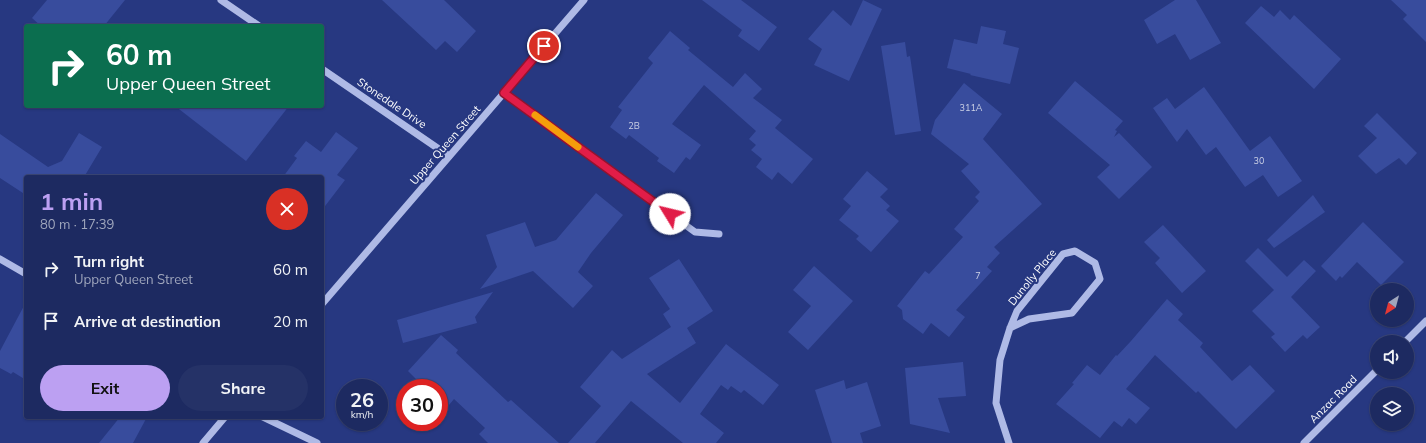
<!DOCTYPE html>
<html lang="en">
<head>
<meta charset="utf-8">
<style>
	:root { --surface:#1d2a61; --page:#253267; --text:#f1f3f6; --muted:#a0a7bd; --line:#3b4676; --accent:#bca0f2 }
	body { margin:0; font-family:Mulish,sans-serif; background:var(--page); color:var(--text); height:100vh; display:flex; flex-direction:column; font-size:15px; white-space:nowrap }
	* { box-sizing:border-box; margin:0 }
	p { font-size:13px; color:var(--muted) }
	.icon { flex:none; width:22px; height:22px; fill:none; stroke:currentColor; stroke-width:2; stroke-linecap:round; stroke-linejoin:round }
	.map { position:relative; flex:1; overflow:hidden }
	.details { position:absolute; left:24px; top:175px; width:300px; height:244px; display:flex; flex-direction:column; background:var(--surface); border-radius:4px; box-shadow:0 1px 3px #0004,0 0 0 1px var(--line) }
	.details>* { flex:none }
	.hud { position:absolute; left:24px; top:24px; width:300px; height:84px; border-radius:4px; box-shadow:0 1px 3px #0004,0 0 0 1px var(--line); background:#0b6e4f; color:#fff; overflow:hidden }
	.needle { width:26px; rotate:216deg }
	.controls { position:absolute; left:1370px; top:283px; display:grid; gap:8px }
	.controls a { display:grid; place-items:center; width:44px; height:44px; border-radius:50%; background:var(--surface); box-shadow:0 1px 3px #0004,0 0 0 1px var(--line); font-size:20px }
	.speed { position:absolute; left:336px; top:379px; display:flex; gap:8px; font-size:20px; font-weight:700; text-align:center }
	.speed>* { display:grid; place-content:center; width:52px; height:52px; border-radius:50%; background:var(--surface); box-shadow:0 1px 3px #0004,0 0 0 1px var(--line); line-height:1 }
	.speed small { font-size:10px; font-weight:400 }
	.speed .limit { border:6px solid #d22; background:#fff; color:#111 }
	.pin { position:absolute; display:grid; place-items:center; width:34px; height:34px; color:#fff; margin:-17px; border:2px solid #fff; border-radius:50%; box-shadow:0 1px 4px #0007 }
	.me { position:absolute; width:44px; margin:-22px; rotate:306deg; stroke-linejoin:round; filter:drop-shadow(0 0 3px #0008) }
	.turn { display:flex; align-items:center; gap:14px; height:84px; padding:0 16px; font-size:18px }
	.turn .icon { width:52px; height:52px; stroke-width:2.5 }
	.turn b { display:block; font-size:28px; line-height:34px }
	.round { display:grid; place-items:center; flex:none; width:42px; height:42px; border-radius:21px; background:var(--page) }
	.overview { display:flex; align-items:center; justify-content:space-between; height:68px; padding:0 16px }
	h1 { font-size:24px; font-weight:700; line-height:30px; color:var(--accent) }
	.action { display:flex; gap:8px; margin-top:auto; padding:8px 16px }
	.action a { flex:1; height:46px; border-radius:24px; background:var(--accent); color:#111; font-size:16px; font-weight:700; line-height:46px; text-align:center }
	.action a+a { background:var(--page); color:var(--text) }
	ul { padding:0; list-style:none }
	li { display:flex; align-items:center; gap:12px; height:52px; padding:0 16px }
	li div { flex:1 }
	li b { display:block; font-size:15px }
	li em { font-style:normal }
	.map>svg:first-child { display:block }
</style>
</head>
<body>
<div class="map">
<svg width="1426" height="443" viewBox="0 0 1426 443">
	<rect width="100%" height="100%" fill="#273881"/>
	<g fill="#384c9d">
		<polygon points="47,0 125,0 104,26 41,26 32,18"/>
		<polygon points="382,0 444,0 476,31 457,52 445,41 436,50"/>
		<polygon points="702,0 741,0 777,27 759,51 738,36 742,30"/>
		<polygon points="863,0 882,9 849,81 814,65 822,49 808,39 833,10 851,26"/>
		<polygon points="1175,0 1196,0 1221,43 1190,60 1175,34 1157,44 1144,20"/>
		<polygon points="1391,0 1426,0 1426,42 1403,19 1407,15"/>
		<polygon points="1261,6 1274,17 1280,10 1290,20 1294,15 1341,59 1314,89 1245,23"/>
		<polygon points="981,26 1006,31 1003,44 1019,48 1010,84 970,75 971,74 947,68 954,39 977,44"/>
		<polygon points="670,31 690,48 688,50 733,87 745,73 762,89 753,98 782,120 775,128 813,159 792,184 778,172 772,180 756,167 762,159 751,150 756,145 749,139 756,131 704,85 672,124 701,145 690,160 686,157 674,173 657,161 659,158 629,135 626,139 610,127 622,110 618,107 653,63 648,58"/>
		<polygon points="905,42 907,57 910,56 921,131 895,135 881,46"/>
		<polygon points="1075,81 1123,121 1115,130 1117,131 1114,137 1119,133 1152,167 1119,199 1097,177 1110,165 1048,113"/>
		<polygon points="964,83 1002,114 983,139 1042,204 994,247 1000,253 987,267 992,271 956,310 965,317 949,337 931,323 923,334 903,319 902,310 897,306 925,271 929,274 963,237 954,229 979,201 975,197 980,192 961,171 969,164 931,134 935,120"/>
		<polygon points="1204,87 1250,151 1270,136 1302,181 1278,197 1263,175 1245,187 1216,147 1206,155 1187,129 1177,142 1153,108 1167,98 1175,109"/>
		<polygon points="175,106 289,106 246,161"/>
		<polygon points="1377,113 1417,153 1406,165 1399,158 1376,174 1358,156 1377,138 1364,126"/>
		<polygon points="336,132 358,148 337,175 345,180 322,210 322,177 283,177 297,158 294,156 306,141 321,152"/>
		<polygon points="79,133 102,147 84,177 26,177 26,195 0,178 0,134 48,167 62,161"/>
		<polygon points="867,171 888,189 880,197 890,206 886,210 899,221 871,252 856,239 859,236 839,220 851,206 843,199"/>
		<polygon points="596,193 623,215 591,253 578,272 593,286 573,308 533,271 480,289 497,267 486,235 525,222 535,247 556,240"/>
		<polygon points="1313,195 1325,212 1274,248 1267,240"/>
		<polygon points="1363,222 1404,262 1381,285 1357,262 1342,278 1340,276 1336,281 1321,266"/>
		<polygon points="1163,225 1206,271 1182,293 1155,263 1160,258 1144,242"/>
		<polygon points="1258,248 1287,277 1304,260 1316,271 1291,297 1320,327 1307,339 1303,335 1285,352 1271,337 1275,334 1252,311 1274,290 1245,261"/>
		<polygon points="679,259 713,311 687,328 696,343 647,374 680,403 726,344 779,385 763,405 744,390 741,393 731,386 728,390 721,385 700,414 724,433 716,443 683,443 631,401 595,443 568,443 601,406 580,387 612,350 622,359 671,327 663,314 670,309 649,278"/>
		<polygon points="814,266 853,301 808,350 788,332 811,306 793,290"/>
		<polygon points="493,292 475,317 477,323 403,343 397,320"/>
		<polygon points="1167,299 1183,314 1178,320 1203,343 1200,347 1232,381 1250,365 1275,391 1236,429 1198,391 1196,393 1155,355 1126,389 1150,408 1136,424 1129,418 1122,427 1114,421 1100,438 1056,404 1074,384 1072,383 1087,365 1100,375 1116,355 1117,356 1131,341"/>
		<polygon points="26,302 26,380 13,372 11,374 0,368 0,351"/>
		<polygon points="441,335 458,350 456,353 508,402 511,400 559,443 488,443 479,434 485,428 454,399 449,405 439,395 439,388 431,388 427,384 424,387 408,371"/>
		<polygon points="963,362 966,396 938,398 950,433 910,424 905,368"/>
		<polygon points="844,380 846,389 867,382 881,426 860,433 863,443 832,443 815,390"/>
		<polygon points="120,417 147,417 133,443 99,443"/>
	</g>
	<g fill="none" stroke-linecap="round" stroke-linejoin="round">
		<g stroke="#afbae6" stroke-width="7">
			<polyline points="221,0 259,26"/>
			<polyline points="322,69 449,156"/>
			<polyline points="504,93 695,232 719,234"/>
			<polyline points="0,259 26,274"/>
			<polyline points="322,304 584,0"/>
			<polyline points="1405,342 1426,321"/>
			<polyline points="263,417 317,443"/>
			<polyline points="203,443 225,417"/>
			<polyline points="1009,443 996,403 1000,360 1010,328 1017,311 1063,254 1075,251 1095,263 1100,279 1072,313 1029,319 1010,328"/>
			<polyline points="1304,443 1377,370"/>
		</g>
	</g>
	<g fill="none" stroke-linecap="round" stroke-linejoin="round">
		<defs>
			<polyline id="route" points="544,46 504,93 670,214"/>
		</defs>
		<use href="#route" stroke="#92132f" stroke-width="10"/>
		<use href="#route" stroke="#e11d48" stroke-width="7"/>
		<polyline stroke="#f59e0b" stroke-width="7" points="535,115 578,147"/>
	</g>
	<g text-anchor="middle" dominant-baseline="central" stroke-width="4" stroke-linejoin="round" paint-order="stroke">
		<g font-size="9" fill="#cdd2e6">
			<text x="971" y="107">311A</text>
			<text x="634" y="125">2B</text>
			<text x="1259" y="160">30</text>
			<text x="978" y="275">7</text>
		</g>
		<g font-size="11" fill="#fff" stroke="#273881">
			<text transform="translate(392 103) rotate(34)">Stonedale Drive</text>
			<text transform="translate(445 145) rotate(-49)">Upper Queen Street</text>
			<text transform="translate(1032 277) rotate(-51)">Dunolly Place</text>
			<text transform="translate(1333 399) rotate(-45)">Anzac Road</text>
		</g>
	</g>
</svg>
<div class="controls">
<a><svg class="needle" viewBox="-14 -14 28 28"><path d="M0-13l5 13h-10z" fill="#e53935"/><path d="M0 13l5-13h-10z" fill="#a0a7bd"/></svg></a>
<a><svg class="icon" aria-label="sound" viewBox="0 0 24 24"><path d="M4 9h4l5-4v14l-5-4H4zM17 9q2 3 0 6"/></svg></a>
<a><svg class="icon" aria-label="layers" viewBox="0 0 24 24"><path d="M12 4l9 5-9 5-9-5zM3 14l9 5 9-5"/></svg></a>
</div>
<div class="speed"><div>26<small>km/h</small></div><div class="limit">30</div></div>
<div class="pin" style="left:544px;top:46px;background:#d93025"><svg class="icon" aria-label="arrive" viewBox="0 0 24 24"><path d="M6 21V4h12l-3 4 3 4H6"/></svg></div>
<svg class="me" style="left:670px;top:214px" viewBox="-20 -20 40 40"><circle r="19" fill="#fff"/><path d="M0-13L10 11 0 6-10 11z" fill="#e11d48"/></svg>
<div class="hud">
<div class="turn"><svg class="icon" aria-label="right" viewBox="0 0 24 24"><path d="M7 20v-9h11M14 6l5 5-5 5"/></svg><div><b>60 m</b>Upper Queen Street</div></div>
</div>
<section class="details">
<div class="overview"><div><h1>1 min</h1><p>80 m · 17:39</p></div><a class="round" style="background:#d93025;color:#fff"><svg class="icon" aria-label="close" viewBox="0 0 24 24"><path d="M6 6l12 12M18 6L6 18"/></svg></a></div>
<ul>
<li><svg class="icon" aria-label="right" viewBox="0 0 24 24"><path d="M7 20v-9h11M14 6l5 5-5 5"/></svg><div><b>Turn right</b><p>Upper Queen Street</p></div><em>60 m</em></li>
<li><svg class="icon" aria-label="arrive" viewBox="0 0 24 24"><path d="M6 21V4h12l-3 4 3 4H6"/></svg><div><b>Arrive at destination</b></div><em>20 m</em></li>
</ul>
<div class="action"><a>Exit</a><a>Share</a></div>
</section>
</div>
</body>
</html>
